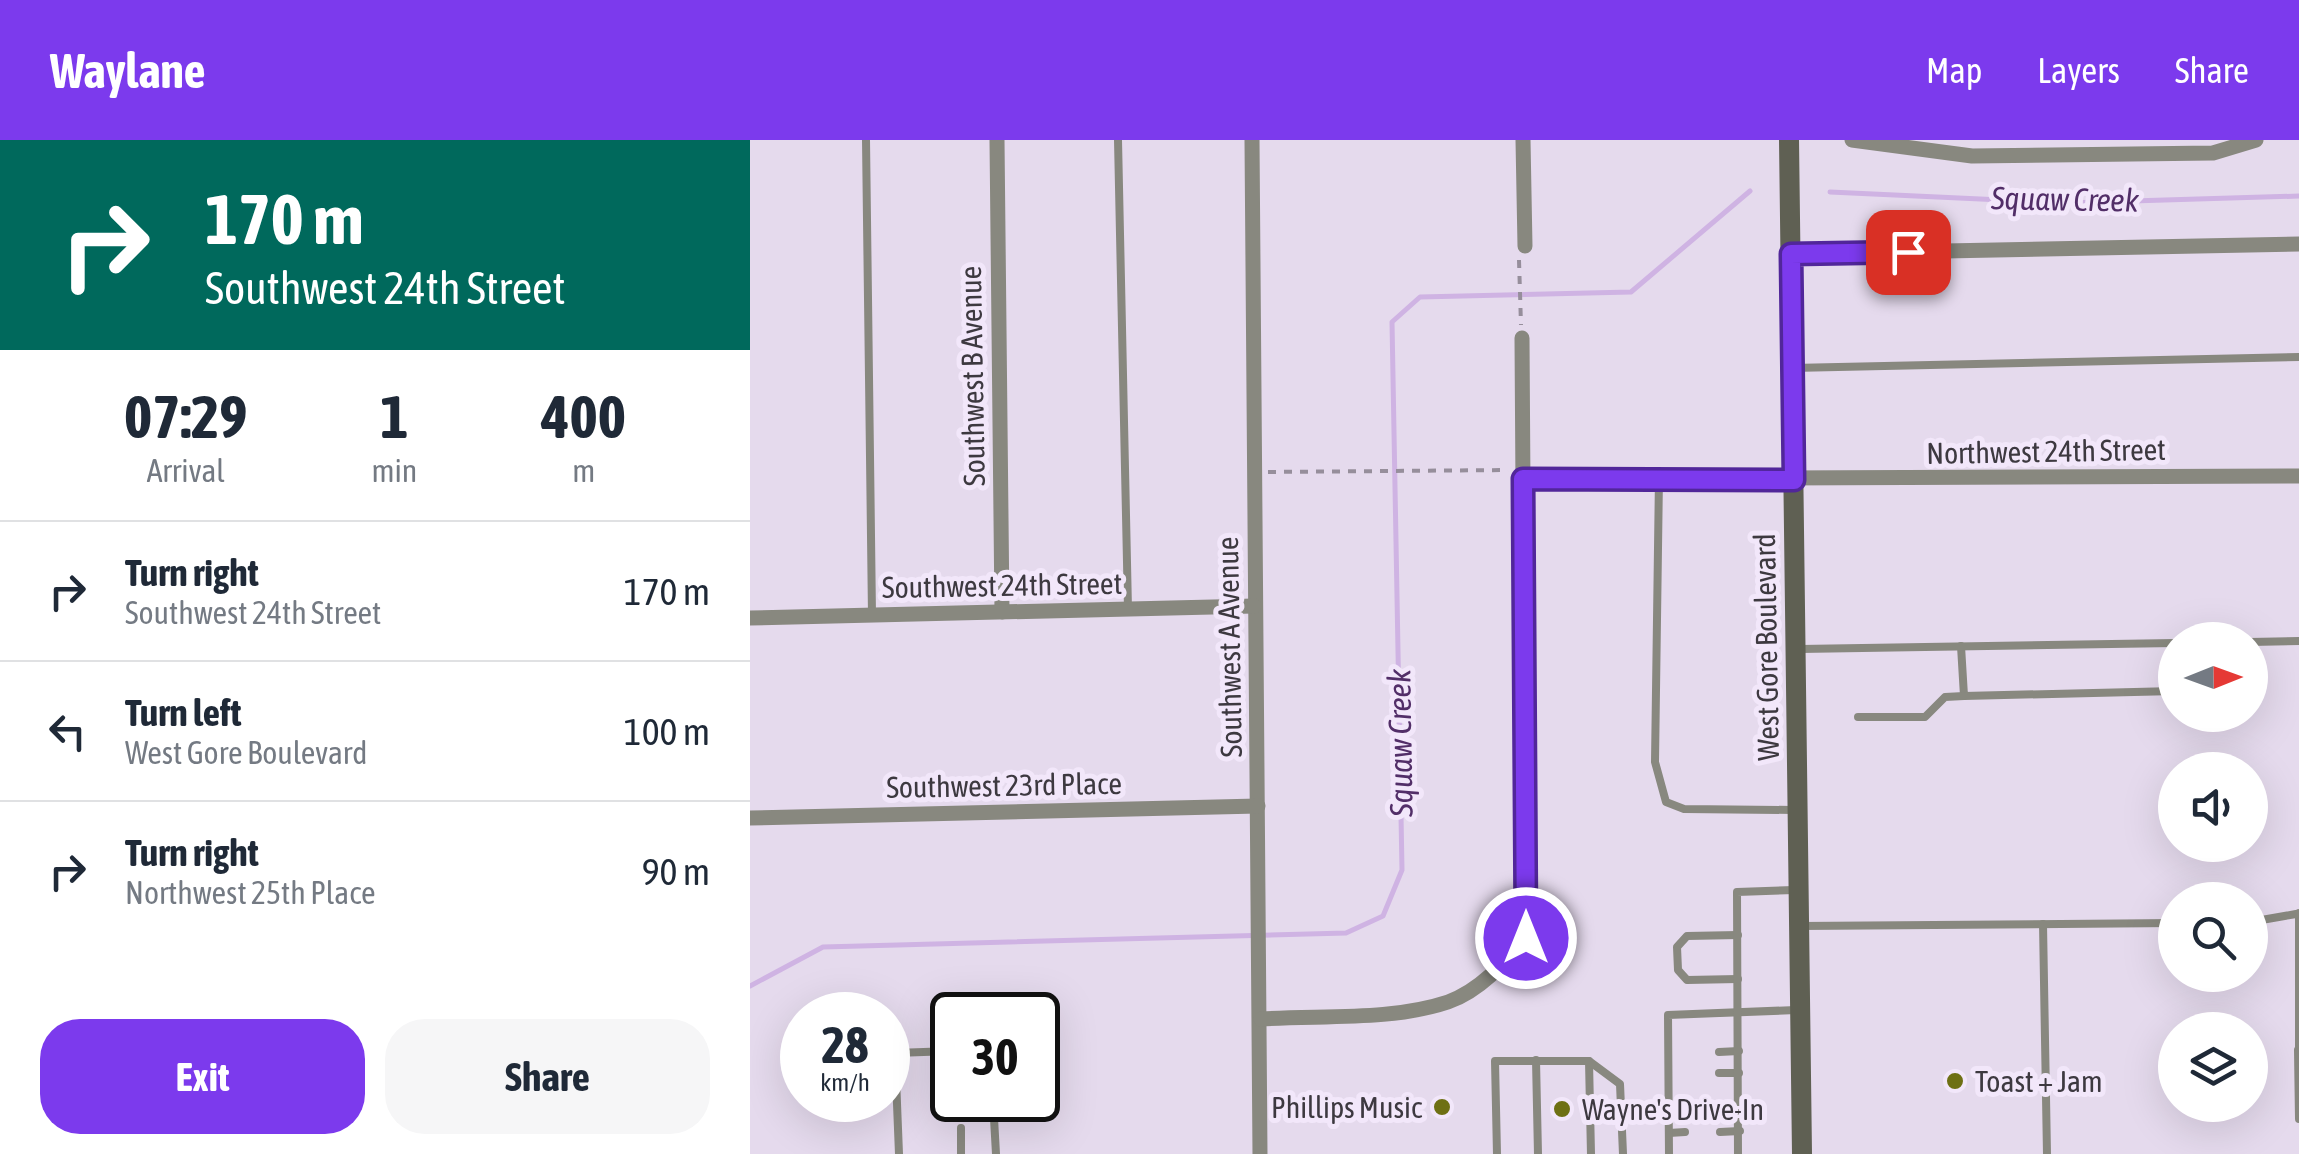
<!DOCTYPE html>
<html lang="en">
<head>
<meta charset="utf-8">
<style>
	:root { --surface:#fff; --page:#f6f6f7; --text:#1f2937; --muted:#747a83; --line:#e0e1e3; --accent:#7c3aed }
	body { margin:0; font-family:"Asap Condensed",sans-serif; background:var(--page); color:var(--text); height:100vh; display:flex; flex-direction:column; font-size:38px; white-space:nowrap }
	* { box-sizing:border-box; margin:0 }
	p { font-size:32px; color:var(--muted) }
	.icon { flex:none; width:55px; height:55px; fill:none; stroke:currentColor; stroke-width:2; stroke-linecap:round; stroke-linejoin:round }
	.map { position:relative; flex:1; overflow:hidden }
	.drawer { display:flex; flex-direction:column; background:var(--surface); width:750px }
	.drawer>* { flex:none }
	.top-card { background:#00695c; color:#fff; overflow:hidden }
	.needle { width:65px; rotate:89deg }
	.controls { position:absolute; left:1408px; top:482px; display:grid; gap:20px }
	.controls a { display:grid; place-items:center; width:110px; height:110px; border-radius:50%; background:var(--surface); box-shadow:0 10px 40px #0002; font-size:50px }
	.speed { position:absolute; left:30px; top:852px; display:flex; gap:20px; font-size:50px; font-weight:700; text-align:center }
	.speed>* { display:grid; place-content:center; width:130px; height:130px; border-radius:50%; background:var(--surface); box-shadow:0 10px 40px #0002; line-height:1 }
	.speed small { font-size:25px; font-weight:400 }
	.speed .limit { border:5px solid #111; border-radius:15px; background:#fff; color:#111 }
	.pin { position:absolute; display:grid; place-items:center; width:85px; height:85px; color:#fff; margin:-42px; border-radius:20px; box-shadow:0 5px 15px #0006 }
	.me { position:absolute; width:110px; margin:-55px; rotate:0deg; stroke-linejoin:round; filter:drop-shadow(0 0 8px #0008) }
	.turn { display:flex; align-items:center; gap:35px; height:210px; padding:0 40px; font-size:45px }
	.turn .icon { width:130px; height:130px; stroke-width:2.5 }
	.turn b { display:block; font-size:70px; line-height:85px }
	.eta { display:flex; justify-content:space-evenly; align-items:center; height:170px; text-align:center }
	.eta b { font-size:60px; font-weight:700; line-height:70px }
	.cta { display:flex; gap:20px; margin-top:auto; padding:20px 40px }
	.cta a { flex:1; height:115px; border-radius:40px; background:var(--accent); color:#fff; font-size:40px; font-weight:700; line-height:115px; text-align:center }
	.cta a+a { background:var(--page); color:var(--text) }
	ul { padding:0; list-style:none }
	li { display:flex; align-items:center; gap:30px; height:140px; padding:0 40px; border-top:2px solid var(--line) }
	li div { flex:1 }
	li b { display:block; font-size:38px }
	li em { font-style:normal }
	header { display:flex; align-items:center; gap:60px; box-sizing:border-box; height:140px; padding:0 50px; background:var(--accent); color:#fff }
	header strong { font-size:48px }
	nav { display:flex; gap:55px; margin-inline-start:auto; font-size:35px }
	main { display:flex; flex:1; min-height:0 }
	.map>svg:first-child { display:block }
</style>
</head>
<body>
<header>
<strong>Waylane</strong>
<nav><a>Map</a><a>Layers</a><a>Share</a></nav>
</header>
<main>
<section class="drawer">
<div class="top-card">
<div class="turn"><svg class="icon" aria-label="right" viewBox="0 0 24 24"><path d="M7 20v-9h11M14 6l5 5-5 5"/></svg><div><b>170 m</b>Southwest 24th Street</div></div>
</div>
<div class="eta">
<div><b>07:29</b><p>Arrival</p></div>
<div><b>1</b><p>min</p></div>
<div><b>400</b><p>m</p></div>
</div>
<ul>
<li><svg class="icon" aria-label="right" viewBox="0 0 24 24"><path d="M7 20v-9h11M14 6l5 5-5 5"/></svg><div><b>Turn right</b><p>Southwest 24th Street</p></div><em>170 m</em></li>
<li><svg class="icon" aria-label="left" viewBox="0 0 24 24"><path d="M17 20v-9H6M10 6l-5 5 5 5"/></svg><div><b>Turn left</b><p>West Gore Boulevard</p></div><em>100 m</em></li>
<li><svg class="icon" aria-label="right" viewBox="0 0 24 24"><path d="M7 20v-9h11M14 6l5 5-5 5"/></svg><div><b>Turn right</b><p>Northwest 25th Place</p></div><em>90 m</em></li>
</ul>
<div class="cta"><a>Exit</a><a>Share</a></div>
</section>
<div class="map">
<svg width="1549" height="1014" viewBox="0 0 1549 1014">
	<rect width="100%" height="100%" fill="#e5daed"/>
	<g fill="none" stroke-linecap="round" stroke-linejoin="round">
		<g stroke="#cfb3e3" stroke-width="5">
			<polyline points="1080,52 1316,63 1549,56"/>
			<polyline points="0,846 73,807 596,793 633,776 652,730 642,182 670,157 881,152 1000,51"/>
		</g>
		<g stroke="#968e9b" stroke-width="4" stroke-dasharray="8 8" stroke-linecap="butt">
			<polyline points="769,120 771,185"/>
			<polyline points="518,332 758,330"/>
		</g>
		<g stroke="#88887f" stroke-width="8">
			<polyline points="116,0 122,475"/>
			<polyline points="368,0 378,469"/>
			<polyline points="1042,228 1549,217"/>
			<polyline points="909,337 905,622 916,662 934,669 1043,670"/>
			<polyline points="1500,502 1549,501"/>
			<polyline points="1211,506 1214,556 1425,551"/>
			<polyline points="1050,509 1425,503"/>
			<polyline points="1108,577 1175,577 1195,557 1214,556"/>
			<polyline points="1549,773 1549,910"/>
			<polyline points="1500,782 1546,774"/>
			<polyline points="1293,784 1297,1014"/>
			<polyline points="1050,786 1425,783"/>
			<polyline points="988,795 937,796 927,807 928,830 937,840 988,839"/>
			<polyline points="1548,910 1549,979"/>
			<polyline points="969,912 989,911"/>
			<polyline points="786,920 788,1014"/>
			<polyline points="839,921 841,1014"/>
			<polyline points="969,933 989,933"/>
			<polyline points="211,960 211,972"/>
			<polyline points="243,960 246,1014"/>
			<polyline points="970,971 990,970"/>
			<polyline points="970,992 990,991"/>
			<polyline points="919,993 935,992"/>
			<polyline points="149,1014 145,913 202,911"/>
			<polyline points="211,1014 211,988"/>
			<polyline points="747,1014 745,921 839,921 870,944 873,1014"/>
			<polyline points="919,1014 918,875 1046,870"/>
			<polyline points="988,1014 987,752 1044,750"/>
		</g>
		<g stroke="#88887f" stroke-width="15">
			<polyline points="247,0 252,472"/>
			<polyline points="502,0 510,1014"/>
			<polyline points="773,0 775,106"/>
			<polyline points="1102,0 1222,16 1463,13 1506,0"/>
			<polyline points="1041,114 1549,104"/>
			<polyline points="773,339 1549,336"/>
			<polyline points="0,478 504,466"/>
			<polyline points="0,678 508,666"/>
			<path d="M511 879C571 875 641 881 698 862 730 851 755 822 776 798L772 198"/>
		</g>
		<polyline stroke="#5f6053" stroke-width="20" points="1039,0 1052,1014"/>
	</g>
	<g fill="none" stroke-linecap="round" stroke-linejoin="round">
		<defs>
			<polyline id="route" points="776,798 773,339 1044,340 1041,114 1158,112"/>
		</defs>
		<use href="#route" stroke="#51269a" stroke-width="25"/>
		<use href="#route" stroke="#7c3aed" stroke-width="18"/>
	</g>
	<g fill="#6e7014" stroke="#f2e7fa" stroke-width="4">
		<circle cx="1205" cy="941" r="10"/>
		<circle cx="692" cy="967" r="10"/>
		<circle cx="812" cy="969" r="10"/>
	</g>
	<g text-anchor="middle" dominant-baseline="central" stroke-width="10" stroke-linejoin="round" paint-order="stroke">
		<g font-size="30" fill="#3d3940" stroke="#f2e7fa">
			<text transform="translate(222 236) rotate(-91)">Southwest B Avenue</text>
			<text transform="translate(1296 311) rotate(-1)">Northwest 24th Street</text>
			<text transform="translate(252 445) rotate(-1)">Southwest 24th Street</text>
			<text transform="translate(479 507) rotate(-91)">Southwest A Avenue</text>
			<text transform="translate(1016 507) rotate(-91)">West Gore Boulevard</text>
			<text transform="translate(254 645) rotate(-1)">Southwest 23rd Place</text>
		</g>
		<g font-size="30" fill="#3d3940" stroke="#f2e7fa" text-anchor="start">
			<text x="1225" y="941">Toast + Jam</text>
			<text x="672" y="967" text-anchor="end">Phillips Music</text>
			<text x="832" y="969">Wayne's Drive-In</text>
		</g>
		<g font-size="32" font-style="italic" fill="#522e68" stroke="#f2e7fa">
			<text transform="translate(1315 59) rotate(1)">Squaw Creek</text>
			<text transform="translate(650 603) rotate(-91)">Squaw Creek</text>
		</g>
	</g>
</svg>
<div class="controls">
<a><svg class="needle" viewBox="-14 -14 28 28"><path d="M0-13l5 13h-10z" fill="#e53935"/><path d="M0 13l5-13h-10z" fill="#747a83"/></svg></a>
<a><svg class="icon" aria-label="sound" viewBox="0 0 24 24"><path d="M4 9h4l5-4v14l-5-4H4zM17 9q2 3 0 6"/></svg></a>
<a><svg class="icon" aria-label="search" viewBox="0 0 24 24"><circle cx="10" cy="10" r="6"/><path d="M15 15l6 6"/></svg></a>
<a><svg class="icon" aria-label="layers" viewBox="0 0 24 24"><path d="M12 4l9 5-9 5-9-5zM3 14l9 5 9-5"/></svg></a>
</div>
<div class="speed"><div>28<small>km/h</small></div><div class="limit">30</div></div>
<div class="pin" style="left:1158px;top:112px;background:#d93025"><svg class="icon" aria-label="arrive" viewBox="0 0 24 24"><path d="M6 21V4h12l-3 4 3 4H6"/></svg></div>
<svg class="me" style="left:776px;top:798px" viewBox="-20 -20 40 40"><circle r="17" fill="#7c3aed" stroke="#fff" stroke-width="3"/><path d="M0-11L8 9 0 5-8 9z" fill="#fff"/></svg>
</div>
</main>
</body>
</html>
